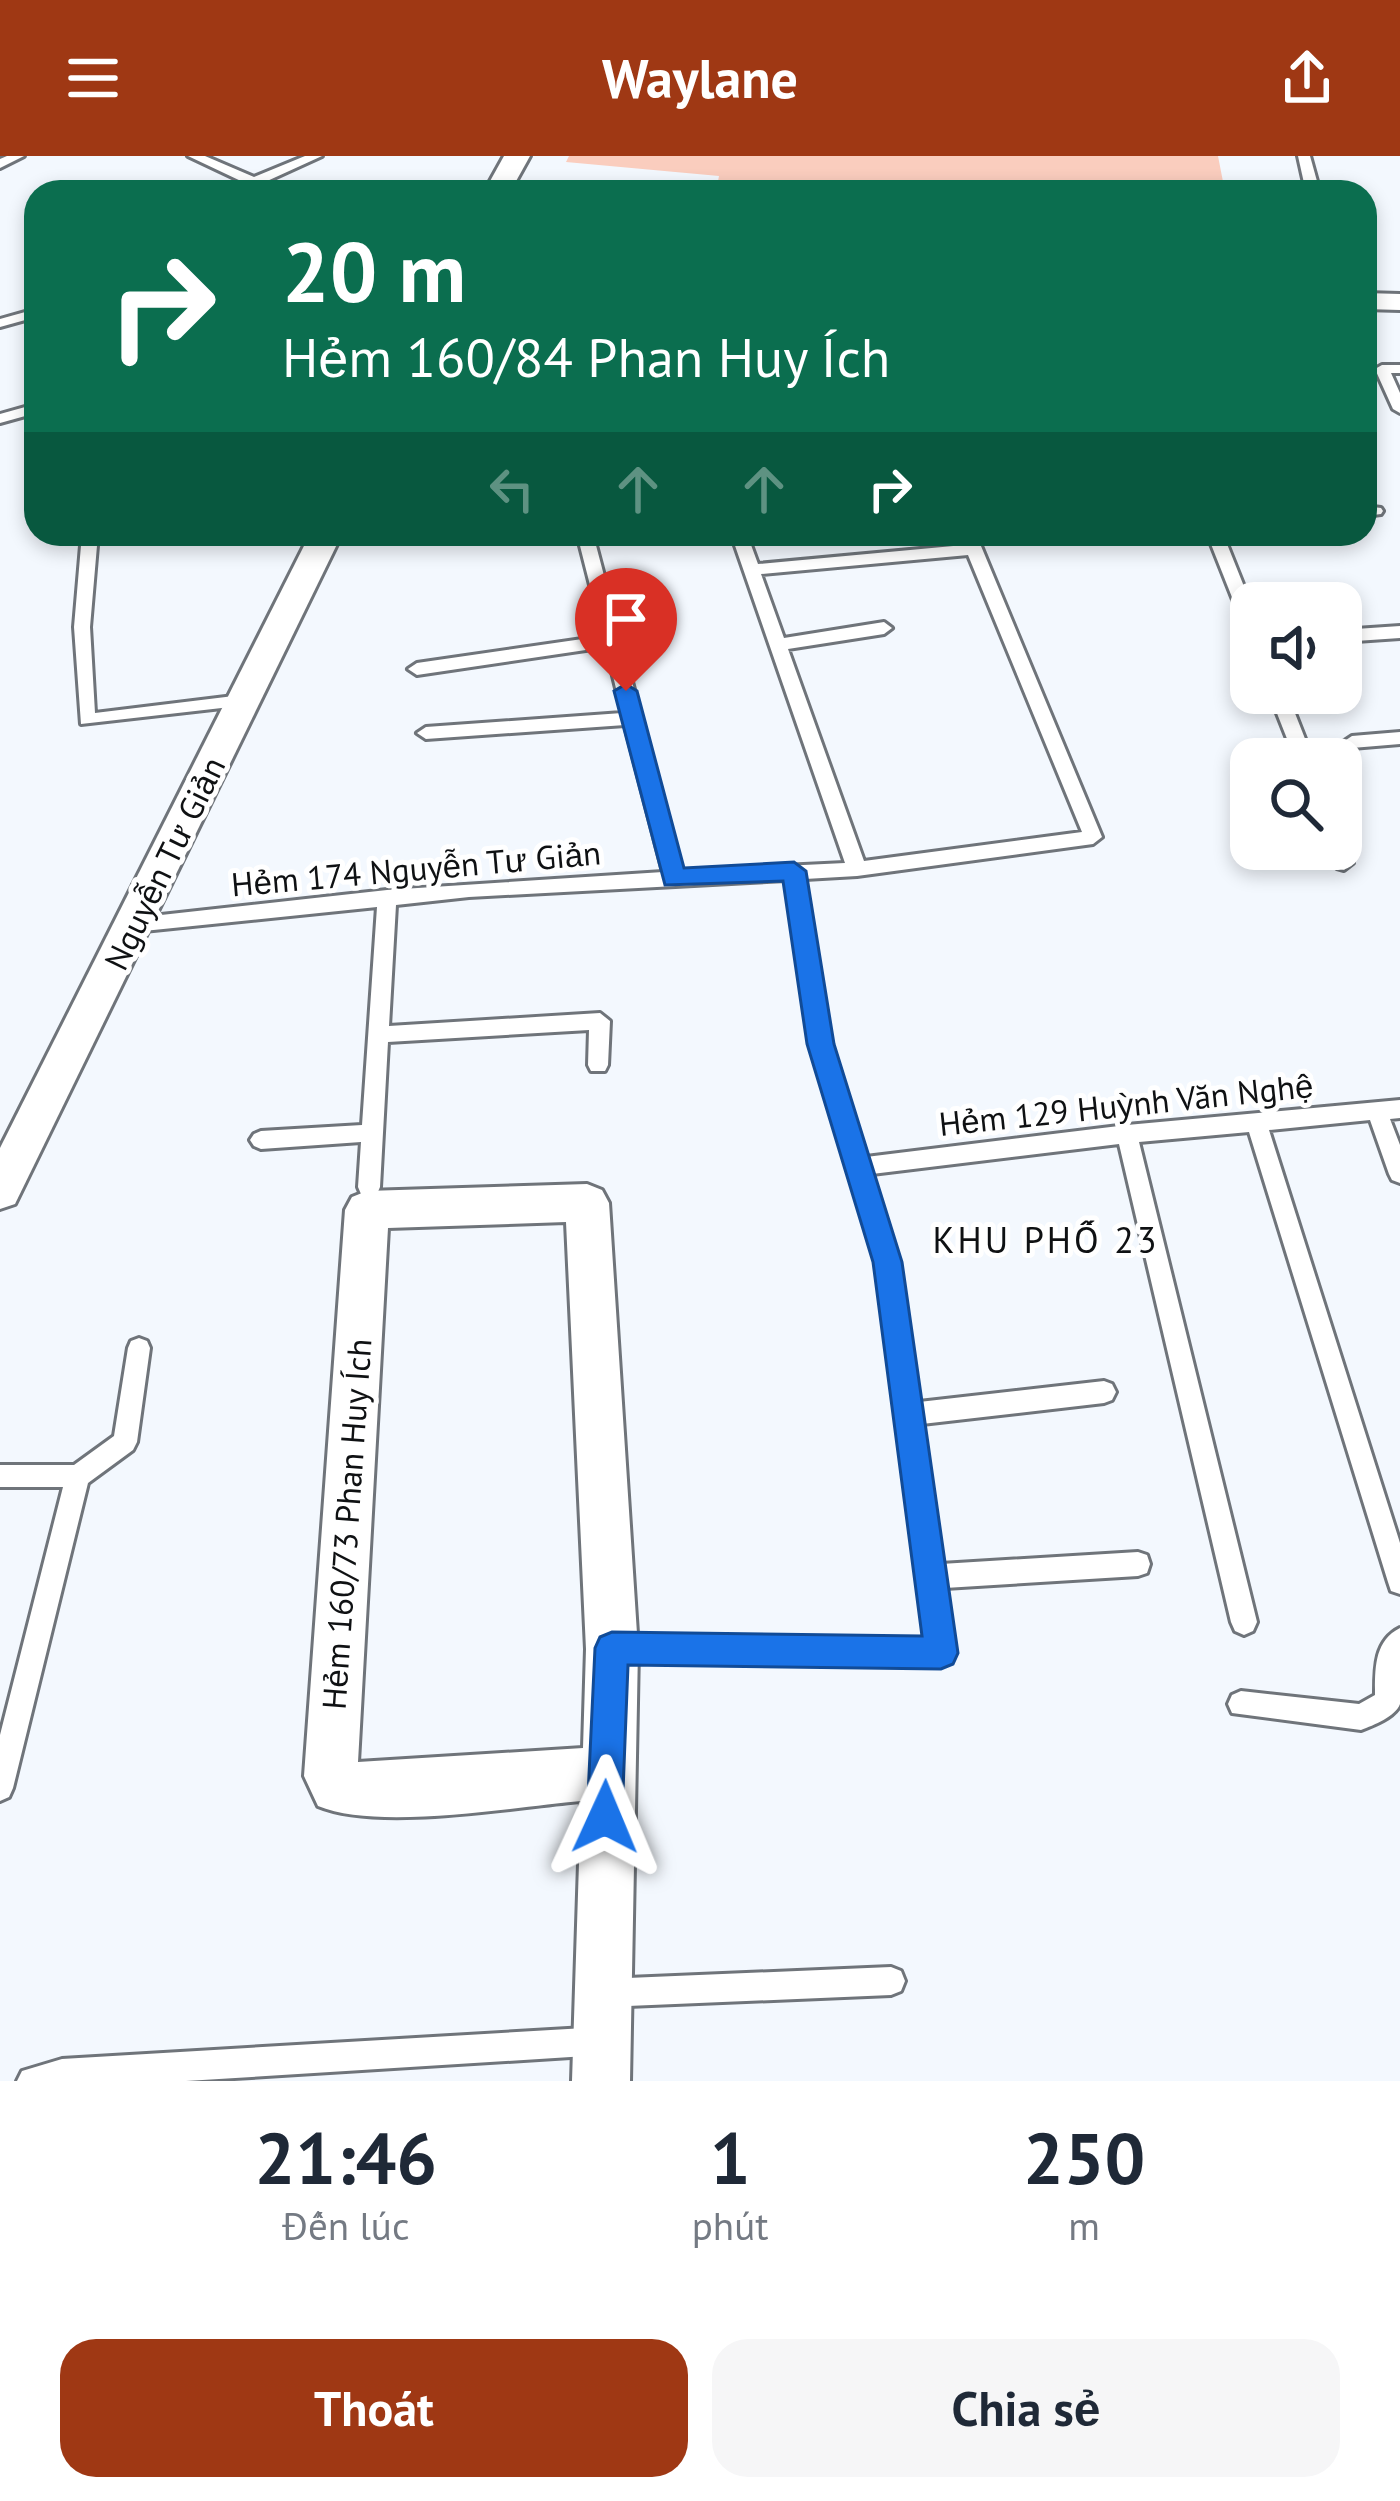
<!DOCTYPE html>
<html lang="vi">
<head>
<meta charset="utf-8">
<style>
	:root { --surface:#fff; --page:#f6f6f7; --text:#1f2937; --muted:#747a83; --accent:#9f3814 }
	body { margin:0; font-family:"PT Sans",sans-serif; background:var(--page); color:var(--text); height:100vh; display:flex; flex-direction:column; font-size:45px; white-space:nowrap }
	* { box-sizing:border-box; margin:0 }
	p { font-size:39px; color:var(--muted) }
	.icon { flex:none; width:66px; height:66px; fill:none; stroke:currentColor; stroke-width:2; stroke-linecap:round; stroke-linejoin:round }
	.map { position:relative; height:1925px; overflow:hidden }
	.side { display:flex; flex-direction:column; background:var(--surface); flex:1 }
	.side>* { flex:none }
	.guide { position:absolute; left:24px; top:24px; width:1353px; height:366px; border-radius:36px; box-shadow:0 6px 18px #0003; background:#0b6e4f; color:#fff; overflow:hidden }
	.tools { position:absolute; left:1230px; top:426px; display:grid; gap:24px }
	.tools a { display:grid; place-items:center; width:132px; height:132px; border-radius:24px; background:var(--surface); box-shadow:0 6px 18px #0003; font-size:60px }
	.pin { position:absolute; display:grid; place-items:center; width:102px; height:102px; color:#fff; margin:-123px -51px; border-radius:50% 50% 50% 0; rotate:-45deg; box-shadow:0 0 12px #0007 }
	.pin .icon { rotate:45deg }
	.me { position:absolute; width:132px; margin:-66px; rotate:1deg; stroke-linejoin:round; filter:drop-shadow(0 0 9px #0008) }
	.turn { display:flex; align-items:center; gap:42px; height:252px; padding:0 60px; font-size:54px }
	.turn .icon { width:156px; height:156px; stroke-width:2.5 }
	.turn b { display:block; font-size:84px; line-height:102px }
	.lanes { display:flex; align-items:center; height:114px; padding:0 60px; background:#0003; justify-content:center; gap:60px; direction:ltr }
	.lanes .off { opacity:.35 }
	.eta { display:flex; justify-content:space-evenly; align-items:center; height:204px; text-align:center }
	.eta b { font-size:72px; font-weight:600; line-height:84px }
	.cta { display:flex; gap:24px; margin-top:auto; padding:24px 60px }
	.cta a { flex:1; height:138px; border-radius:36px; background:var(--accent); color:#fff; font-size:48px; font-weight:600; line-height:138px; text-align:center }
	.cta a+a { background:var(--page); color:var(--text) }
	header { display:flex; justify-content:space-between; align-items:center; height:156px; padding:0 60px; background:var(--accent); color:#fff; font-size:54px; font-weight:600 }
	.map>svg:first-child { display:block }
</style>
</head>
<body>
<header><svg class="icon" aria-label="menu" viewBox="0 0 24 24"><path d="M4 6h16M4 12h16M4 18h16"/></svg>Waylane<svg class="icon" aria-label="share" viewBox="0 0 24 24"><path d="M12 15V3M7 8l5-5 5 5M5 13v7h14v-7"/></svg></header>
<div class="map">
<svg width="1400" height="1925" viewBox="0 0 1400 1925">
	<rect width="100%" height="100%" fill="#f3f8fe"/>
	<polygon fill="#facdbe" points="569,0 1218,0 1225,36 716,36 719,20 566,6"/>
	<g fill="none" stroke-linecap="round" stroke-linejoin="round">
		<defs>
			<g id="lane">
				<polygon points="7,0 24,0 0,12 0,3"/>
				<polygon points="188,0 205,0 254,21 305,0 322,0 265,26 284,36 266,36 254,31 242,36 224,36 243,26"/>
				<polygon points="1298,0 1310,0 1320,36 1306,36"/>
				<polygon points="36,153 36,161 0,171 0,163"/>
				<polygon points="1382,209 1400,209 1400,217 1391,217 1400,237 1400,257 1393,253 1375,213"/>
				<polygon points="36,248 36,257 0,267 0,258"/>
				<polygon points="1365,350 1381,352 1383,355 1381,358 1365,360"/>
				<polygon points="82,378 98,378 90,471 95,557 242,539 248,541 248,549 81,568 74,471"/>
				<path d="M577 378H593L682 715 845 707 731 378H747L758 408 964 389 960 378H976L1102 681 1093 688 857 720 805 723 831 888 866 1001 1127 969 1400 944V962L1390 963 1400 989V1027L1392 1024 1389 1018 1370 964 1269 974 1400 1387V1438L1391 1435 1388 1426 1249 976 1139 986 1257 1466 1253 1475 1244 1479 1235 1475 1231 1466 1119 988 872 1018 899 1106 919 1246 1104 1225 1112 1228 1116 1236 1112 1244 1104 1247 922 1268 941 1408 1138 1396 1147 1399 1150 1408 1147 1417 1138 1420 945 1432 954 1497 950 1506 941 1510 612 1506 603 1502 599 1493 603 1484 612 1480 926 1484 877 1106 811 888 786 724 469 741 396 749 389 870 600 857 610 865 608 909 605 915H591L588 909 589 874 388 886 380 1031 377 1038 369 1040 361 1038 358 1031 361 986 261 993 254 990 250 984 254 978 261 975 362 969 377 751 134 776 124 769 134 762 387 734 663 716 625 569 426 583 417 577 426 571 622 557 606 491 417 519 408 513 417 507 603 480ZM968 399 1082 676 864 705 788 493 884 478 892 472 884 466 784 482 761 418Z"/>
				<polygon points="1207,378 1223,378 1251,448 1251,475 1243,469"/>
				<polygon points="1400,470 1400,482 1341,486 1341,474"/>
				<polygon points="1269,537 1287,537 1313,603 1295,603"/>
				<polygon points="1400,576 1400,588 1352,592 1343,586 1352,580"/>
				<polygon points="1341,687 1346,688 1353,707 1344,714 1337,712 1330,693 1341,693"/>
				<polygon points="139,1182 147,1185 150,1192 137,1286 133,1294 88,1327 13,1632 9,1641 0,1645 0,1579 63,1331 0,1331 0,1309 74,1309 114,1280 128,1192 131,1185"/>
				<path d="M1400 1472V1548C1395 1561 1374 1569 1361 1574L1232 1557 1228 1548 1232 1539 1241 1535 1359 1548 1375 1539C1375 1513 1374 1485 1400 1472Z"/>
				<polygon points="891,1811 901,1815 905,1825 901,1835 891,1839 604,1851 594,1847 590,1837 594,1827 604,1823"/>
				<polygon points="602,1871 612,1875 616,1885 612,1895 602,1899 186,1925 17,1925 22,1915 62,1903"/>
			</g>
			<g id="street">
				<polygon points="504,0 530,0 510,36 484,36"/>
				<polygon points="1365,137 1400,138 1400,154 1365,153"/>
				<polygon points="310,378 342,378 15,1048 0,1053 0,992"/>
				<path d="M587 1028 602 1034 609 1047 638 1493 630 1925H572L581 1645C513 1651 378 1675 318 1650L304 1620 345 1054 352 1041 367 1035ZM566 1066 586 1493 583 1592 358 1606 388 1072Z"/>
			</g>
		</defs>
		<use href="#lane" stroke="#6f747a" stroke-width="6"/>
		<use href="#street" stroke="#6f747a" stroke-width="6"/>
		<use href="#lane" fill="#fff" fill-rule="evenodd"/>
		<use href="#street" fill="#fff" fill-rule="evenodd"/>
	</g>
	<polygon fill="#1a73e8" stroke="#114b97" stroke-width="3" points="626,528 637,535 684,712 794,706 806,715 834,888 902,1106 958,1497 953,1508 941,1513 628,1509 622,1661 617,1674 605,1679 592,1674 587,1661 595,1492 600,1481 612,1476 922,1480 873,1106 807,888 783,725 665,729 614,535"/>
	<g text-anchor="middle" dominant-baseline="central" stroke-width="10" stroke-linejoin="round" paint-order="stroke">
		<g font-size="33" fill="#0f1113" stroke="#fff">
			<text transform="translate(164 707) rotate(-64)">Nguyễn Tư Giản</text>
			<text transform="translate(416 712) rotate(-5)">Hẻm 174 Nguyễn Tư Giản</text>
			<text transform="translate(1126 948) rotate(-6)">Hẻm 129 Huỳnh Văn Nghệ</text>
			<text transform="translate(346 1368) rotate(-86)">Hẻm 160/73 Phan Huy Ích</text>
		</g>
		<g font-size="36" letter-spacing="3" fill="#0f1113" stroke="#fff">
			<text x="1046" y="1083">KHU PHỐ 23</text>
		</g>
	</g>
</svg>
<div class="tools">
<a><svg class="icon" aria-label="sound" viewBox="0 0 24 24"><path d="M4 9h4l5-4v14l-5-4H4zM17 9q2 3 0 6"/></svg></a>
<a><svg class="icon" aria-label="search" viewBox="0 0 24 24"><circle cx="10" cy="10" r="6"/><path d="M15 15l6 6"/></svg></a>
</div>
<div class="pin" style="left:626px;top:535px;background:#d93025"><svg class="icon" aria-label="arrive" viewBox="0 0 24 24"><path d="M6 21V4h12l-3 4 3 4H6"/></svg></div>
<svg class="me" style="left:605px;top:1661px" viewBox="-20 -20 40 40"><path d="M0-17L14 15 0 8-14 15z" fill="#1a73e8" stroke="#fff" stroke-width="4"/></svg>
<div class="guide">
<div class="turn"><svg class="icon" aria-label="right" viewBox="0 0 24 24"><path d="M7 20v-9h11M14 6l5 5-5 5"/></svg><div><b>20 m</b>Hẻm 160/84 Phan Huy Ích</div></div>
<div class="lanes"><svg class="icon off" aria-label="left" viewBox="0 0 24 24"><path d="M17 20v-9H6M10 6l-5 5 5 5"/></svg><svg class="icon off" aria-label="ahead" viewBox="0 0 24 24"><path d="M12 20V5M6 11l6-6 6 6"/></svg><svg class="icon off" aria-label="ahead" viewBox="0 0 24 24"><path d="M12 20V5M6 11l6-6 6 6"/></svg><svg class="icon" aria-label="right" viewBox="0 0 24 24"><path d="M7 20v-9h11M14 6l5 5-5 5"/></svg></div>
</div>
</div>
<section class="side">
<div class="eta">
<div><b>21:46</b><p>Đến lúc</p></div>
<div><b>1</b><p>phút</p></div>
<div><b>250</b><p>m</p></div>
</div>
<div class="cta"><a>Thoát</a><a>Chia sẻ</a></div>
</section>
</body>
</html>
